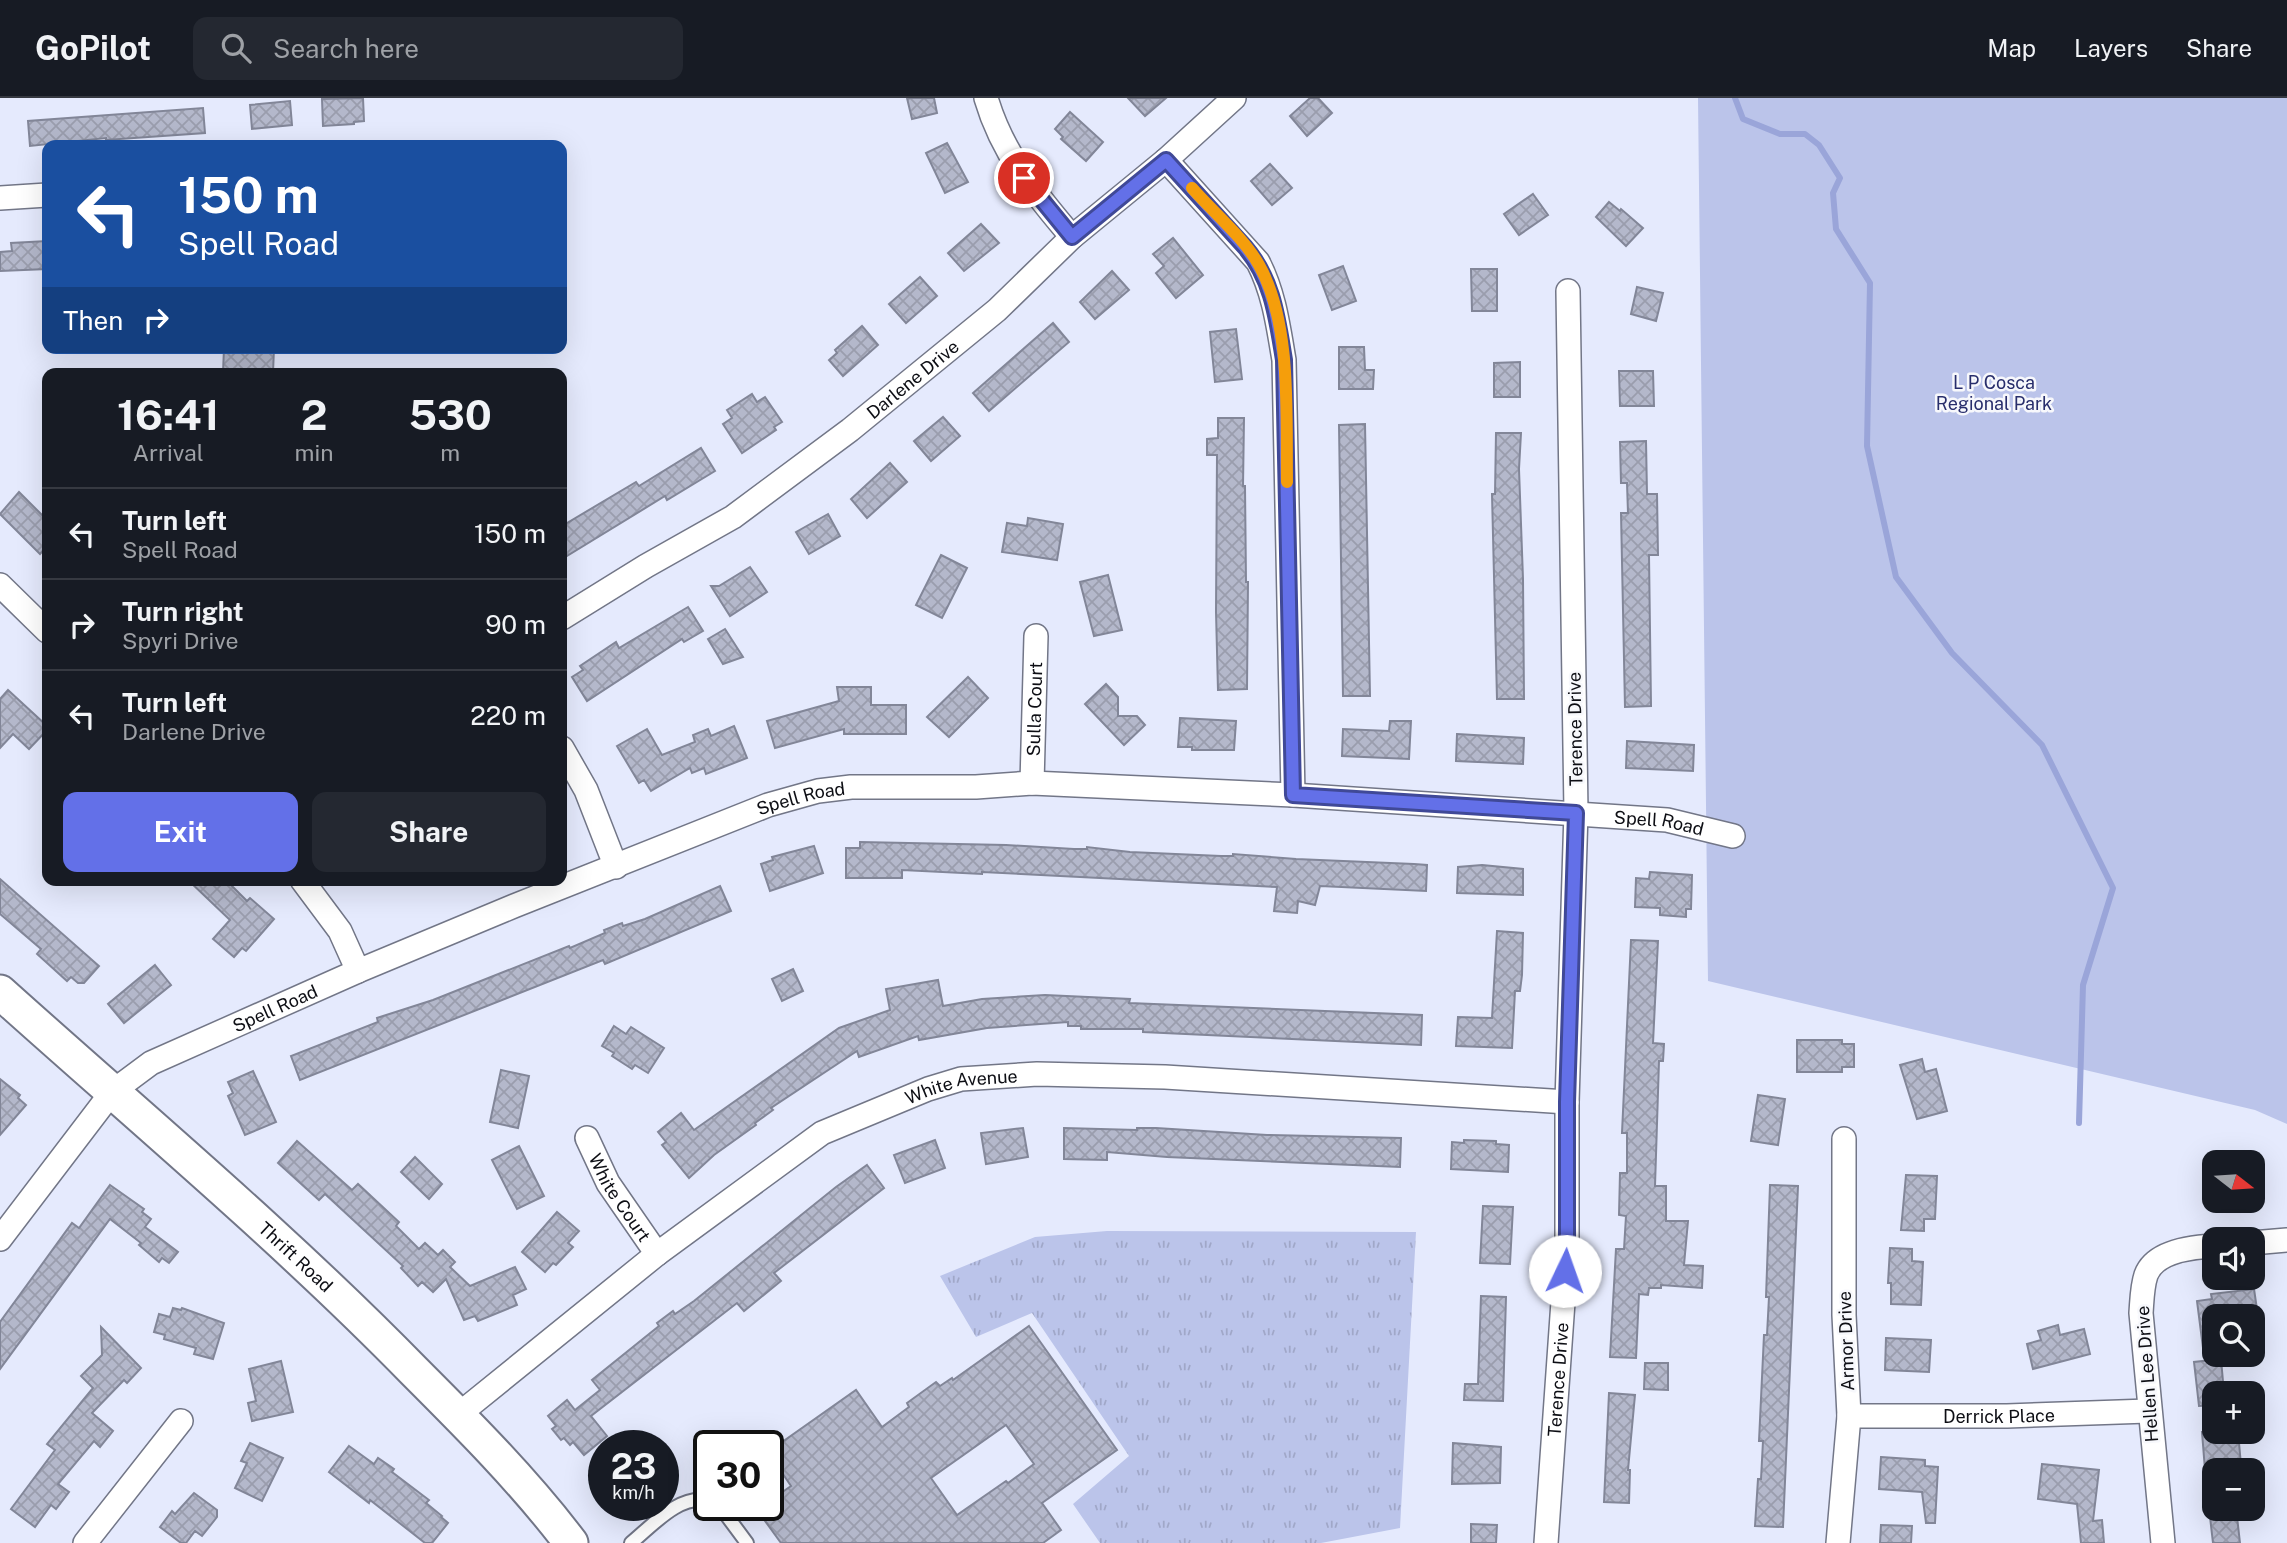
<!DOCTYPE html>
<html lang="en">
<head>
<meta charset="utf-8">
<style>
	:root { --surface:#171b24; --page:#242831; --text:#f1f3f6; --muted:#9ea1a6; --line:#363941; --accent:#6370e8 }
	body { margin:0; font-family:"Public Sans",sans-serif; background:var(--page); color:var(--text); height:100vh; display:flex; flex-direction:column; font-size:26px; white-space:nowrap }
	* { box-sizing:border-box; margin:0 }
	p { font-size:23px; color:var(--muted) }
	.icon { flex:none; width:38px; height:38px; fill:none; stroke:currentColor; stroke-width:2; stroke-linecap:round; stroke-linejoin:round }
	.map { position:relative; flex:1; overflow:hidden }
	.sheet { position:absolute; left:42px; top:270px; width:525px; height:518px; display:flex; flex-direction:column; background:var(--surface); border-radius:14px; box-shadow:0 7px 28px #0002 }
	.sheet>* { flex:none }
	.banner { position:absolute; left:42px; top:42px; width:525px; height:214px; border-radius:14px; box-shadow:0 7px 28px #0002; background:#1a4fa0; color:#fff; overflow:hidden }
	.needle { width:46px; rotate:107deg }
	.buttons { position:absolute; left:2202px; top:1052px; display:grid; gap:14px }
	.buttons a { display:grid; place-items:center; width:63px; height:63px; border-radius:14px; background:var(--surface); box-shadow:0 7px 28px #0002; font-size:35px }
	.speed { position:absolute; left:588px; top:1332px; display:flex; gap:14px; font-size:35px; font-weight:700; text-align:center }
	.speed>* { display:grid; place-content:center; width:91px; height:91px; border-radius:50%; background:var(--surface); box-shadow:0 7px 28px #0002; line-height:1 }
	.speed small { font-size:18px; font-weight:400 }
	.speed .limit { border:4px solid #111; border-radius:10px; background:#fff; color:#111 }
	.pin { position:absolute; display:grid; place-items:center; width:60px; height:60px; color:#fff; margin:-30px; border:4px solid #fff; border-radius:50%; box-shadow:0 2px 7px #0007 }
	.me { position:absolute; width:77px; margin:-38px; rotate:3deg; stroke-linejoin:round; filter:drop-shadow(0 0 5px #0008) }
	.turn { display:flex; align-items:center; gap:24px; height:147px; padding:0 21px; font-size:32px }
	.turn .icon { width:91px; height:91px; stroke-width:2.5 }
	.turn b { display:block; font-size:49px; line-height:60px }
	.then { display:flex; align-items:center; height:66px; padding:0 21px; background:#0003; gap:14px; font-size:26px }
	.eta { display:flex; justify-content:space-evenly; align-items:center; height:119px; text-align:center }
	.eta b { font-size:42px; font-weight:700; line-height:49px }
	.cta { display:flex; gap:14px; margin-top:auto; padding:14px 21px }
	.cta a { flex:1; height:80px; border-radius:14px; background:var(--accent); color:#fff; font-size:28px; font-weight:700; line-height:80px; text-align:center }
	.cta a+a { background:var(--page); color:var(--text) }
	ul { padding:0; list-style:none }
	li { display:flex; align-items:center; gap:21px; height:91px; padding:0 21px; border-top:2px solid var(--line) }
	li div { flex:1 }
	li b { display:block; font-size:26px }
	li em { font-style:normal }
	header { display:flex; align-items:center; gap:42px; box-sizing:border-box; height:98px; padding:0 35px; background:var(--surface); border-bottom:2px solid var(--line) }
	header strong { font-size:33px }
	nav { display:flex; gap:38px; margin-inline-start:auto; font-size:24px }
	.search { width:490px; height:63px; background:var(--page); display:flex; align-items:center; gap:18px; box-sizing:border-box; padding:0 24px; border-radius:14px; color:var(--muted); font-size:26px }
	.map>svg:first-child { display:block }
</style>
</head>
<body>
<header>
<strong>GoPilot</strong>
<div class="search"><svg class="icon" aria-label="search" viewBox="0 0 24 24"><circle cx="10" cy="10" r="6"/><path d="M15 15l6 6"/></svg>Search here</div>
<nav><a>Map</a><a>Layers</a><a>Share</a></nav>
</header>
<div class="map">
<svg width="2287" height="1445" viewBox="0 0 2287 1445">
	<defs>
		<pattern id="grass-tufts" width="24" height="20" patternUnits="userSpaceOnUse" patternTransform="scale(1.75)"><rect width="24" height="20" fill="#bbc4ea"/><path d="M3 7l-1-3M5 7V3M7 7l1-3M15 17l-1-3M17 17v-4M19 17l1-3" fill="none" stroke="#a0a7c8"/></pattern>
		<pattern id="building-cross-hatch" width="8" height="8" patternUnits="userSpaceOnUse" patternTransform="scale(1.75)"><rect width="8" height="8" fill="#b4b8cb"/><path d="M0 0l8 8M0 8l8-8" fill="none" stroke="#9a9dad"/></pattern>
	</defs>
	<rect width="100%" height="100%" fill="#e5eafd"/>
	<polygon fill="url(#grass-tufts)" points="1107,1133 1416,1134 1400,1430 1321,1445 1100,1445 1073,1406 1129,1358 1032,1215 976,1239 940,1178 1035,1139"/>
	<polygon fill="#bbc4ea" points="1698,0 2287,0 2287,1026 2255,1012 1708,883"/>
	<g fill="none" stroke-linecap="round" stroke-linejoin="round">
		<polyline stroke="#9aa5d9" stroke-width="6" points="1735,0 1743,21 1780,36 1805,36 1819,47 1840,80 1833,95 1836,131 1870,185 1867,348 1896,479 1952,555 2042,647 2113,790 2083,887 2079,1025"/>
	</g>
	<g fill="url(#building-cross-hatch)" stroke="#828698" stroke-width="2" fill-rule="evenodd">
		<polygon points="363,0 364,23 354,24 354,26 323,28 322,1"/>
		<polygon points="907,0 934,0 937,15 912,21"/>
		<polygon points="1128,0 1166,0 1145,18"/>
		<polygon points="1310,0 1318,0 1332,15 1307,38 1290,18"/>
		<polygon points="290,3 292,27 252,31 250,7"/>
		<polygon points="203,10 205,35 106,42 106,40 30,48 28,23"/>
		<polygon points="1070,14 1103,44 1086,63 1061,41 1063,39 1055,31"/>
		<polygon points="947,45 968,84 945,95 926,55"/>
		<polygon points="1270,66 1292,90 1272,107 1251,83"/>
		<polygon points="1533,96 1548,117 1519,137 1504,116"/>
		<polygon points="1609,104 1620,113 1621,111 1643,130 1626,148 1596,119"/>
		<polygon points="981,126 999,145 964,173 948,155"/>
		<polygon points="1173,140 1203,177 1176,200 1156,175 1164,168 1153,156"/>
		<polygon points="47,143 47,171 0,173 0,154 12,153 11,145"/>
		<polygon points="1343,168 1356,203 1332,212 1319,177"/>
		<polygon points="1471,171 1497,171 1497,213 1472,213"/>
		<polygon points="1112,173 1129,192 1095,221 1080,204"/>
		<polygon points="920,179 937,198 906,225 889,206"/>
		<polygon points="1637,189 1663,195 1656,223 1631,216"/>
		<polygon points="1053,225 1069,244 989,313 973,295"/>
		<polygon points="862,228 878,247 843,278 829,262 837,255 835,252"/>
		<polygon points="1236,231 1242,281 1215,284 1210,234"/>
		<polygon points="1339,249 1364,249 1365,272 1374,272 1373,291 1339,291"/>
		<polygon points="224,250 274,250 273,275 223,275"/>
		<polygon points="1520,264 1520,299 1494,299 1494,265"/>
		<polygon points="1619,273 1653,273 1654,308 1620,308"/>
		<polygon points="752,296 757,304 765,299 782,324 774,329 776,332 742,355 723,326 732,320 727,312"/>
		<polygon points="943,319 960,338 931,363 914,343"/>
		<polygon points="1218,320 1244,320 1243,388 1245,388 1246,484 1248,484 1247,591 1218,592 1216,514 1217,357 1207,357 1207,341 1218,340"/>
		<polygon points="1365,326 1370,598 1343,598 1339,327"/>
		<polygon points="1496,335 1521,335 1519,371 1523,481 1524,601 1497,601 1492,396 1495,396"/>
		<polygon points="1646,343 1647,396 1657,396 1658,457 1649,457 1651,608 1625,609 1621,415 1628,415 1627,385 1621,385 1620,344"/>
		<polygon points="701,350 715,373 667,402 665,398 562,461 562,428 636,384 639,388"/>
		<polygon points="890,365 907,384 867,420 851,401"/>
		<polygon points="19,394 47,422 47,448 40,456 0,416"/>
		<polygon points="828,416 840,438 809,456 796,434"/>
		<polygon points="1028,420 1063,426 1057,462 1002,454 1007,425 1027,428"/>
		<polygon points="941,457 967,470 942,520 916,507"/>
		<polygon points="750,469 767,494 730,518 711,488 719,488"/>
		<polygon points="1108,477 1122,532 1094,538 1080,484"/>
		<polygon points="688,509 703,533 684,544 682,541 587,603 572,579 583,572 580,568 616,544 619,550"/>
		<polygon points="725,531 743,559 723,566 708,541"/>
		<polygon points="968,579 988,600 949,639 927,619"/>
		<polygon points="1106,586 1118,599 1118,618 1137,618 1145,627 1124,647 1085,606"/>
		<polygon points="837,589 871,589 871,607 906,607 906,636 844,636 844,631 775,650 767,623 839,603"/>
		<polygon points="8,592 47,628 47,632 29,651 13,636 0,650 0,601"/>
		<polygon points="1180,620 1236,623 1234,652 1192,652 1192,649 1178,649"/>
		<polygon points="1390,623 1411,623 1409,661 1342,658 1343,631 1389,633"/>
		<polygon points="734,628 747,660 706,676 704,670 692,675 690,670 651,693 644,682 639,685 617,648 647,631 662,657 695,644 693,637 708,631 711,638"/>
		<polygon points="1457,636 1524,640 1523,666 1456,663"/>
		<polygon points="1627,643 1694,647 1693,673 1626,670"/>
		<polygon points="860,744 1006,747 1074,751 1087,751 1087,749 1130,754 1221,758 1233,758 1233,756 1296,761 1414,766 1427,767 1426,793 1320,788 1315,807 1298,803 1297,815 1274,813 1277,789 982,774 982,776 902,772 902,780 846,780 846,750 860,750"/>
		<polygon points="814,748 823,775 770,793 761,766 773,762 772,759"/>
		<polygon points="1482,767 1523,771 1523,797 1457,795 1458,769"/>
		<polygon points="1650,774 1692,777 1691,811 1686,811 1686,819 1660,817 1660,810 1635,809 1636,780 1649,781"/>
		<polygon points="0,781 99,868 84,885 78,885 71,879 67,883 37,856 41,851 0,816"/>
		<polygon points="188,782 226,782 247,803 250,800 274,821 246,853 242,850 234,859 213,841 230,822"/>
		<polygon points="720,788 731,813 605,866 603,862 300,982 291,958 378,924 377,920 433,902 569,848 570,850 605,835 604,832 622,825 623,828 645,821"/>
		<polygon points="1497,833 1523,835 1522,877 1520,893 1515,893 1512,950 1456,948 1458,919 1492,920"/>
		<polygon points="1631,842 1658,843 1653,945 1664,946 1663,963 1659,963 1655,1088 1666,1088 1666,1123 1688,1123 1684,1167 1703,1168 1702,1190 1661,1187 1661,1190 1649,1190 1648,1197 1639,1196 1636,1260 1610,1259 1616,1151 1624,1151 1626,1118 1619,1117 1620,1075 1627,1075 1627,1035 1622,1035"/>
		<polygon points="155,867 171,887 124,925 108,906"/>
		<polygon points="793,871 803,893 782,903 772,881"/>
		<polygon points="938,882 943,908 982,901 1045,897 1130,901 1129,905 1422,917 1421,947 1143,934 1143,931 1081,931 1081,928 1068,928 1068,924 987,930 919,942 918,938 859,959 857,953 771,1010 773,1012 755,1025 756,1027 714,1057 689,1080 662,1047 666,1044 658,1034 681,1015 694,1032 839,930 890,912 886,891"/>
		<polygon points="614,928 626,936 631,929 664,950 648,975 635,967 632,971 612,958 614,955 602,948"/>
		<polygon points="1797,942 1842,942 1842,946 1854,946 1854,969 1842,969 1842,974 1797,974"/>
		<polygon points="1922,961 1925,974 1936,971 1947,1013 1917,1021 1900,967"/>
		<polygon points="501,972 529,978 518,1030 490,1024"/>
		<polygon points="253,973 276,1024 245,1037 228,998 233,995 228,984"/>
		<polygon points="0,981 20,997 18,1000 26,1007 0,1037"/>
		<polygon points="1758,997 1785,1001 1778,1047 1751,1043"/>
		<polygon points="1023,1030 1028,1059 986,1066 981,1035"/>
		<polygon points="1064,1030 1137,1032 1137,1030 1156,1030 1267,1037 1401,1040 1400,1069 1167,1059 1107,1054 1107,1062 1064,1061"/>
		<polygon points="935,1042 945,1070 905,1085 894,1057"/>
		<polygon points="1464,1042 1496,1043 1496,1046 1509,1047 1508,1074 1451,1071 1452,1044 1464,1045"/>
		<polygon points="297,1043 352,1092 358,1086 399,1124 396,1128 419,1151 425,1145 438,1157 443,1152 455,1164 450,1169 470,1188 515,1169 526,1191 513,1197 517,1207 478,1223 475,1218 464,1222 446,1181 433,1194 422,1184 418,1188 401,1170 403,1168 325,1096 319,1102 278,1065"/>
		<polygon points="519,1048 544,1098 517,1111 492,1062"/>
		<polygon points="415,1059 442,1086 429,1101 401,1074"/>
		<polygon points="867,1067 884,1090 774,1175 781,1183 744,1213 737,1205 591,1318 607,1338 584,1357 573,1344 570,1347 564,1340 561,1342 552,1331 556,1328 548,1318 567,1302 575,1312 600,1292 592,1282 649,1236 659,1228 657,1225 673,1213 675,1216 694,1203 836,1089"/>
		<polygon points="1906,1077 1937,1078 1935,1121 1924,1121 1924,1133 1901,1132"/>
		<polygon points="110,1087 144,1111 142,1114 151,1121 145,1129 178,1154 169,1165 162,1160 159,1164 139,1147 141,1145 110,1121 0,1271 0,1224 72,1125 79,1130"/>
		<polygon points="1770,1087 1798,1088 1783,1429 1755,1428 1758,1381 1761,1381 1763,1343 1759,1343 1764,1237 1767,1237 1769,1199 1766,1199"/>
		<polygon points="1483,1108 1513,1109 1510,1166 1480,1165"/>
		<polygon points="557,1114 579,1133 568,1145 573,1149 556,1167 553,1165 545,1174 522,1154"/>
		<polygon points="1890,1150 1912,1151 1912,1163 1923,1164 1921,1207 1891,1206 1891,1185 1888,1185"/>
		<polygon points="2254,1191 2258,1218 2214,1218 2214,1249 2203,1250 2197,1203 2212,1201 2211,1196"/>
		<polygon points="1481,1198 1506,1199 1503,1303 1464,1302 1465,1286 1478,1286"/>
		<polygon points="173,1210 181,1212 182,1210 224,1225 213,1261 194,1256 196,1250 164,1241 165,1237 154,1234 159,1216 170,1219"/>
		<polygon points="2058,1227 2060,1237 2084,1231 2090,1256 2033,1271 2027,1246 2041,1242 2038,1233"/>
		<path d="M1029 1228 1117 1352 1042 1405 1061 1432 1043 1445H781L760 1416 768 1410 766 1407H768V1404L791 1388 768 1354 856 1292 882 1329 909 1309 907 1305 936 1284 940 1288 952 1280 953 1282ZM1006 1327 1034 1366 1008 1385 1006 1383 957 1417 931 1380Z"/>
		<polygon points="101,1229 141,1270 127,1285 124,1282 92,1315 113,1333 100,1349 94,1343 58,1386 69,1394 56,1411 51,1407 35,1429 11,1411 55,1352 47,1346 93,1290 81,1278 102,1257"/>
		<polygon points="1886,1240 1931,1242 1929,1274 1885,1272"/>
		<polygon points="2221,1261 2224,1295 2214,1295 2214,1307 2199,1308 2194,1264"/>
		<polygon points="281,1263 293,1314 252,1323 248,1305 256,1303 249,1271"/>
		<polygon points="1645,1265 1668,1265 1668,1292 1644,1291"/>
		<polygon points="1609,1295 1635,1297 1628,1372 1630,1372 1629,1405 1604,1404"/>
		<polygon points="2202,1334 2238,1334 2241,1367 2231,1368 2232,1372 2205,1372"/>
		<polygon points="250,1345 283,1360 262,1403 235,1390 247,1365 241,1363"/>
		<polygon points="1453,1345 1501,1349 1500,1385 1452,1386"/>
		<polygon points="349,1348 374,1366 378,1360 394,1371 392,1374 429,1402 426,1405 442,1418 441,1419 448,1425 432,1445 425,1445 370,1402 369,1405 329,1374"/>
		<polygon points="1881,1359 1925,1362 1925,1368 1938,1369 1935,1425 1926,1425 1922,1394 1879,1391"/>
		<polygon points="2042,1366 2099,1372 2093,1423 2102,1422 2104,1445 2081,1445 2077,1406 2038,1401"/>
		<polygon points="194,1395 217,1412 217,1419 202,1438 195,1433 186,1445 181,1445 160,1429 172,1413 175,1416"/>
		<polygon points="2209,1410 2236,1410 2240,1445 2213,1445"/>
		<polygon points="1471,1426 1497,1427 1496,1445 1471,1445"/>
		<polygon points="1881,1427 1912,1428 1911,1445 1880,1445"/>
	</g>
	<g fill="none" stroke-linecap="round" stroke-linejoin="round">
		<defs>
			<g id="lane">
				<polyline points="715,1407 721,1410 747,1445"/>
				<path d="M631 1445C652 1428 680 1395 709 1403"/>
			</g>
			<g id="street">
				<path d="M986 0C1002 55 1036 97 1072 139"/>
				<path d="M1166 62 1258 164C1274 195 1278 227 1284 262L1293 697"/>
				<polyline points="0,100 47,97"/>
				<polyline points="0,487 47,533"/>
				<path id="s1" d="M562 520 646 468 733 419 850 332 997 212 1072 139 1166 62 1234 0"/>
				<polyline points="562,650 586,692 616,769"/>
				<path id="s2" d="M1032 685 1036 538"/>
				<polyline points="302,782 340,833 358,873"/>
				<path id="s3" d="M587 1040 608 1085 657 1156"/>
				<path id="s4" d="M0 1141 112 994 151 965 358 873 514 808 768 707 818 693 851 689H976L1032 685 1293 697 1667 722 1733 738"/>
				<polyline points="2252,1145 2287,1142"/>
				<path id="s5" d="M458 1317 657 1156 822 1035 928 991 961 981 1037 976 1165 979 1567 1004"/>
				<path id="s6" d="M1849 1318H2007L2148 1313"/>
				<polyline points="85,1445 181,1323"/>
				<path id="s7" d="M1546 1445 1567 1147V1004L1576 714 1568 193"/>
				<polyline points="1838,1445 1849,1318 1844,1217 1844,1041"/>
				<path d="M2163 1445 2141 1215C2142 1202 2142 1189 2146 1177 2155 1153 2192 1149 2214 1148"/>
			</g>
			<g id="secondary">
				<path id="s8" d="M0 894C139 1019 283 1139 414 1273 468 1327 524 1383 571 1445"/>
			</g>
		</defs>
		<use href="#lane" stroke="#727687" stroke-width="16"/>
		<use href="#street" stroke="#727687" stroke-width="26"/>
		<use href="#secondary" stroke="#727687" stroke-width="37"/>
		<use href="#lane" stroke="#fff" stroke-width="12"/>
		<use href="#street" stroke="#fff" stroke-width="23"/>
		<use href="#secondary" stroke="#fff" stroke-width="33"/>
	</g>
	<g fill="none" stroke-linecap="round" stroke-linejoin="round">
		<defs>
			<path id="route" d="M1024 80 1072 139 1166 62 1245 149C1273 182 1277 220 1284 262L1293 697 1576 715 1567 1004V1147L1565 1173"/>
		</defs>
		<use href="#route" stroke="#404997" stroke-width="18"/>
		<use href="#route" stroke="#6370e8" stroke-width="12"/>
		<path stroke="#f59e0b" stroke-width="12" d="M1192 90C1213 114 1244 140 1259 167 1292 225 1286 319 1287 384"/>
	</g>
	<g text-anchor="middle" dominant-baseline="central" stroke-width="5" stroke-linejoin="round" paint-order="stroke">
		<g font-size="18" fill="#0d0e14" stroke="#f7f8fc">
			<text stroke="none"><textPath href="#s1" startOffset="425">Darlene Drive</textPath></text>
			<text stroke="none"><textPath href="#s2" startOffset="74">Sulla Court</textPath></text>
			<text transform="translate(1575 631) rotate(-91)">Terence Drive</text>
			<text stroke="none"><textPath href="#s4" startOffset="936">Spell Road</textPath></text>
			<text stroke="none"><textPath href="#s4" startOffset="1797">Spell Road</textPath></text>
			<text stroke="none"><textPath href="#s4" startOffset="369">Spell Road</textPath></text>
			<text stroke="none"><textPath href="#s5" startOffset="609">White Avenue</textPath></text>
			<text stroke="none"><textPath href="#s3" startOffset="68">White Court</textPath></text>
			<text stroke="none"><textPath href="#s8" startOffset="397">Thrift Road</textPath></text>
			<text transform="translate(1846 1243) rotate(-92)">Armor Drive</text>
			<text transform="translate(2147 1276) rotate(-94)">Hellen Lee Drive</text>
			<text stroke="none"><textPath href="#s7" startOffset="164">Terence Drive</textPath></text>
			<text stroke="none"><textPath href="#s6" startOffset="150">Derrick Place</textPath></text>
		</g>
		<g font-size="18" fill="#282e6c" stroke="#f7f8fc">
			<text x="1994" y="284">L P Cosca<tspan x="1994" dy="21">Regional Park</tspan></text>
		</g>
	</g>
</svg>
<div class="buttons">
<a><svg class="needle" viewBox="-14 -14 28 28"><path d="M0-13l5 13h-10z" fill="#e53935"/><path d="M0 13l5-13h-10z" fill="#9ea1a6"/></svg></a>
<a><svg class="icon" aria-label="sound" viewBox="0 0 24 24"><path d="M4 9h4l5-4v14l-5-4H4zM17 9q2 3 0 6"/></svg></a>
<a><svg class="icon" aria-label="search" viewBox="0 0 24 24"><circle cx="10" cy="10" r="6"/><path d="M15 15l6 6"/></svg></a>
<a>+</a>
<a>−</a>
</div>
<div class="speed"><div>23<small>km/h</small></div><div class="limit">30</div></div>
<div class="pin" style="left:1024px;top:80px;background:#d93025"><svg class="icon" aria-label="arrive" viewBox="0 0 24 24"><path d="M6 21V4h12l-3 4 3 4H6"/></svg></div>
<svg class="me" style="left:1565px;top:1173px" viewBox="-20 -20 40 40"><circle r="19" fill="#fff"/><path d="M0-13L10 11 0 6-10 11z" fill="#6370e8"/></svg>
<div class="banner">
<div class="turn"><svg class="icon" aria-label="left" viewBox="0 0 24 24"><path d="M17 20v-9H6M10 6l-5 5 5 5"/></svg><div><b>150 m</b>Spell Road</div></div>
<div class="then">Then<svg class="icon" aria-label="right" viewBox="0 0 24 24"><path d="M7 20v-9h11M14 6l5 5-5 5"/></svg></div>
</div>
<section class="sheet">
<div class="eta">
<div><b>16:41</b><p>Arrival</p></div>
<div><b>2</b><p>min</p></div>
<div><b>530</b><p>m</p></div>
</div>
<ul>
<li><svg class="icon" aria-label="left" viewBox="0 0 24 24"><path d="M17 20v-9H6M10 6l-5 5 5 5"/></svg><div><b>Turn left</b><p>Spell Road</p></div><em>150 m</em></li>
<li><svg class="icon" aria-label="right" viewBox="0 0 24 24"><path d="M7 20v-9h11M14 6l5 5-5 5"/></svg><div><b>Turn right</b><p>Spyri Drive</p></div><em>90 m</em></li>
<li><svg class="icon" aria-label="left" viewBox="0 0 24 24"><path d="M17 20v-9H6M10 6l-5 5 5 5"/></svg><div><b>Turn left</b><p>Darlene Drive</p></div><em>220 m</em></li>
</ul>
<div class="cta"><a>Exit</a><a>Share</a></div>
</section>
</div>
</body>
</html>
